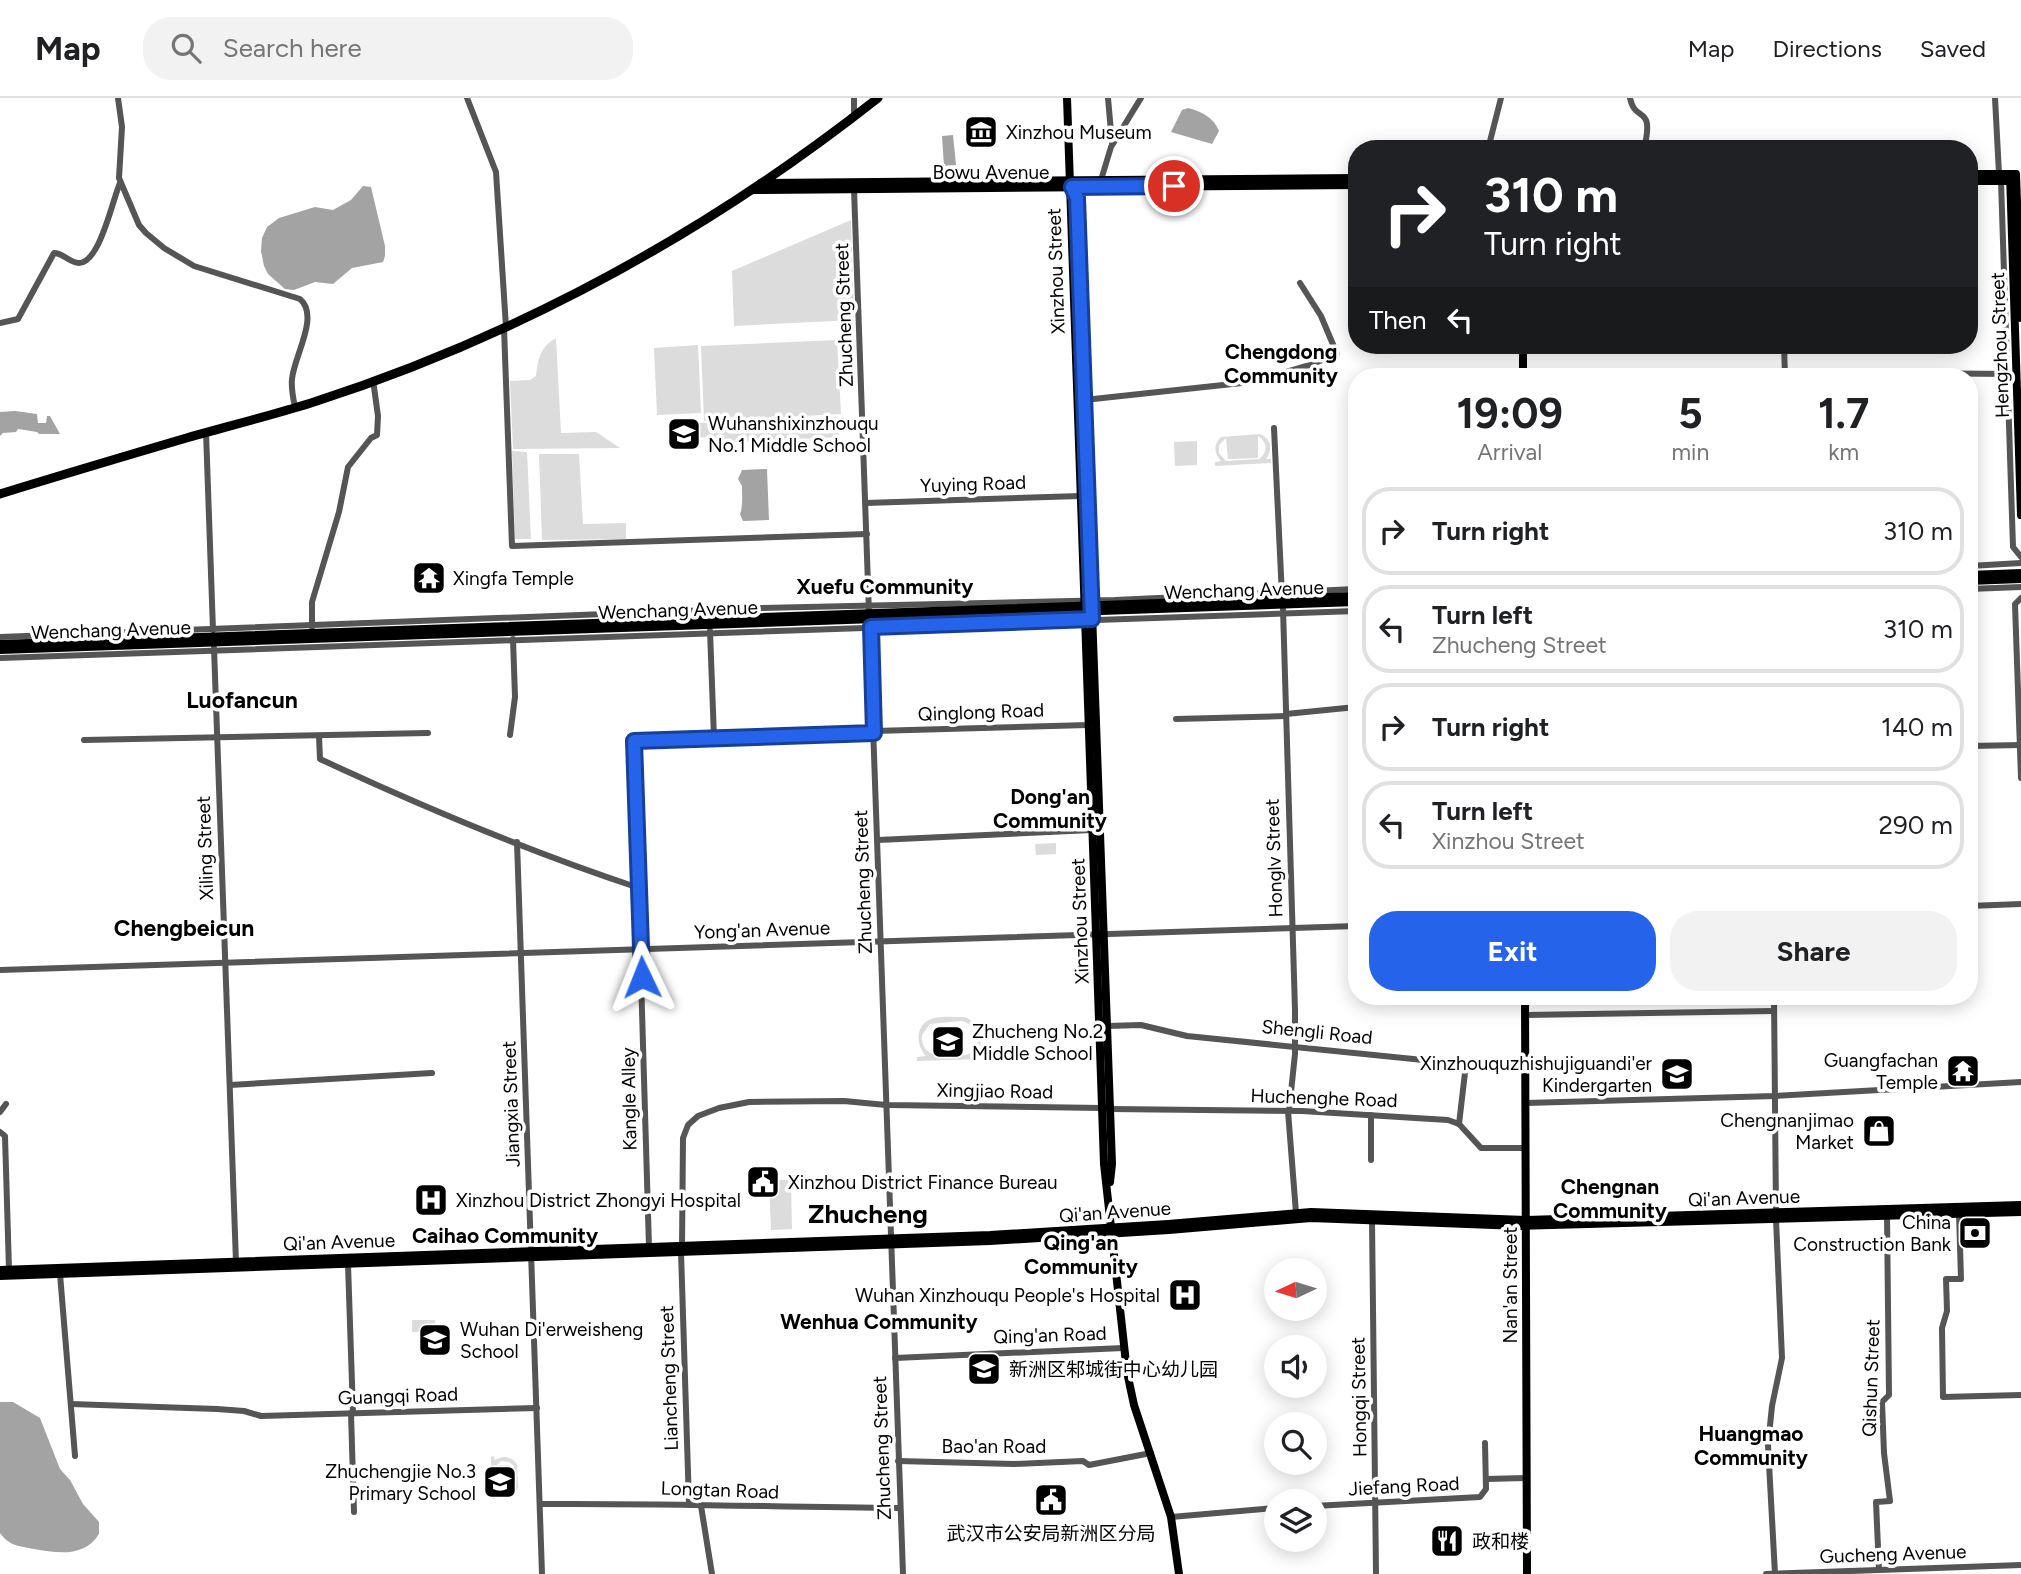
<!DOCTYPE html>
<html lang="en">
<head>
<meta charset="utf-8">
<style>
	:root { --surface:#fff; --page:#f2f2f2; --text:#202124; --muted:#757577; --line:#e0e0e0; --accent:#2563eb }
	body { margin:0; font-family:Figtree,"Noto Sans SC",sans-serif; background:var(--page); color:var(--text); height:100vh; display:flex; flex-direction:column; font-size:26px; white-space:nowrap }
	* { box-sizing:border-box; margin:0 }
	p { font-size:23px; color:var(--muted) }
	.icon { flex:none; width:38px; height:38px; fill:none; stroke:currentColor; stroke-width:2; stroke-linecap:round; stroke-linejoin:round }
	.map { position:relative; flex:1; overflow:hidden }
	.side { position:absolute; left:1348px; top:270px; width:630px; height:637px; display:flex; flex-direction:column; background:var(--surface); border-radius:28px; box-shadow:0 4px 18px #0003 }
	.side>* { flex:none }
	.top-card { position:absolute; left:1348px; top:42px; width:630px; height:214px; border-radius:28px; box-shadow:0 4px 18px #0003; background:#202124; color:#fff; overflow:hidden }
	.needle { width:46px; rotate:266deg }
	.tools { position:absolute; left:1264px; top:1160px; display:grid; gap:14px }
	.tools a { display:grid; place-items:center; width:63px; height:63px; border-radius:50%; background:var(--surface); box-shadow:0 4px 18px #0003; font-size:35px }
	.pin { position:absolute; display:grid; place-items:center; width:60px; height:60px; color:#fff; margin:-30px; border:4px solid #fff; border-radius:50%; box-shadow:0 2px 7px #0007 }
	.me { position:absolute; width:77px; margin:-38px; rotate:358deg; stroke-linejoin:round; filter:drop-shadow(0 0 5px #0008) }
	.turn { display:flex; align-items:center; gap:24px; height:147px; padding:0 21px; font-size:32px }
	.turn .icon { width:91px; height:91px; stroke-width:2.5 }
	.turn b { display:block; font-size:49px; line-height:60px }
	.then { display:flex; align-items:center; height:66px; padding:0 21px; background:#0003; gap:14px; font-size:26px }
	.eta { display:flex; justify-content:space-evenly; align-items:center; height:119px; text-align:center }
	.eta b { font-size:42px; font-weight:700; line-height:49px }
	.button { display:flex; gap:14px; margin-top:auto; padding:14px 21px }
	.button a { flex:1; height:80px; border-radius:28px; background:var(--accent); color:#fff; font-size:28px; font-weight:700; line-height:80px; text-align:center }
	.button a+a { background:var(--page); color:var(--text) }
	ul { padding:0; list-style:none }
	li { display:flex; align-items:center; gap:21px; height:88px; margin:0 14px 10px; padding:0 7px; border:4px solid var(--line); border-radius:28px }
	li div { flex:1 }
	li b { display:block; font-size:26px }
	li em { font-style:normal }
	header { display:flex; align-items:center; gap:42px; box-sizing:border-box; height:98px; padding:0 35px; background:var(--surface); border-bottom:2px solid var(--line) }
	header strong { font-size:33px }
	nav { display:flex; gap:38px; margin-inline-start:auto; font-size:24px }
	.search { width:490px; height:63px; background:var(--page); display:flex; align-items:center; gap:18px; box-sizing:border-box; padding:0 24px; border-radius:28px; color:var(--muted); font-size:26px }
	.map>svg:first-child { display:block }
</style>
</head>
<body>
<header>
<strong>Map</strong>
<div class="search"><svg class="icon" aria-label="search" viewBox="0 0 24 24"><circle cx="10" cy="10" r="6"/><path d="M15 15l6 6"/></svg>Search here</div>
<nav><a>Map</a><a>Directions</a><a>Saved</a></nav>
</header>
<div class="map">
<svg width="2021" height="1476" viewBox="0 0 2021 1476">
	<rect width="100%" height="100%" fill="#fff"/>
	<g fill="#dcdcdc" fill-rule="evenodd">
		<polygon points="851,122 854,222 734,228 732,173"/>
		<path d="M556 240 561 335 596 334 620 350 513 351 510 283 530 282 536 278C538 261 540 249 556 240Z"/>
		<polygon points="837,242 841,316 704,323 701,248"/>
		<polygon points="698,247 701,315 657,317 654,250"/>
		<polygon points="837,319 839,339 722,345 712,339 680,340 699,325"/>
		<path d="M1260 336C1271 341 1273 351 1266 361H1271V365L1215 368V364L1221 363C1214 355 1213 347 1221 339ZM1258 338C1268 344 1268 355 1259 361L1226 363 1219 355V347L1226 340 1228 361 1258 360Z"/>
		<polygon points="1197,343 1197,367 1175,368 1174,344"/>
		<polygon points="512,353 527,354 531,441 515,441"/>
		<polygon points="539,356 579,356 583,426 626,425 626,441 542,442"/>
		<polygon points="1056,745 1056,756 1036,757 1035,746"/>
		<path d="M964 919C982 925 987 942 974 957H982V961L917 963V959L926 958C915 946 915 925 934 920 943 918 954 919 964 919ZM962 923C977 927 985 947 969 956 964 958 958 957 952 958 936 958 921 957 922 937L930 926Z"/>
		<polygon points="769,1082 791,1082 792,1131 771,1132"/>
		<rect x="412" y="1222" width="23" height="12"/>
		<path d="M494 1358 495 1362C503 1357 511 1358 517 1366L518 1390 511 1399 502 1400 496 1396 495 1401H492L491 1359ZM501 1363 509 1364 514 1368V1389L507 1395 500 1394 496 1389 495 1369Z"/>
		<polygon points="499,1367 510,1367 510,1388 500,1388"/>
	</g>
	<g fill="#a3a3a3">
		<path d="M1188 10C1201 13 1214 20 1219 33L1212 46 1171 34 1182 12Z"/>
		<polygon points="953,37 956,67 944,68 942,38"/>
		<polygon points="363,88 371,89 385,148 385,158 383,164 352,170 333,186 315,184 294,192 285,191 268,176 264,168 261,153 262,140 267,129 279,120 315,109 333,112 351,102"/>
		<polygon points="15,313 37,316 38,325 46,325 47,318 50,318 60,336 39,336 37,334 18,331 16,334 3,335 0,338 0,314"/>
		<path d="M767 371 769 422 743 423 740 416C743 409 742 396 742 388L738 381 742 372Z"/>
		<path d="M0 1304H13L40 1320 60 1371 70 1382 83 1406 99 1424V1436C84 1460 57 1455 34 1451 19 1448 9 1448 0 1435Z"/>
	</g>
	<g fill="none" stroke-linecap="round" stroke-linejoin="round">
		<g stroke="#555" stroke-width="6">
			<path d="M118 0 122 29 119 80 139 127 146 135 164 150 194 168 300 201C320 218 294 258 292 281 291 291 293 300 295 309"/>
			<polyline points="467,0 496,74 506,229"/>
			<polyline points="854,0 854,18"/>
			<polyline points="1108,0 1112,45"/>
			<path d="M1630 0C1635 26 1655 5 1644 51"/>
			<polyline points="1995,0 1999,76"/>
			<polyline points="1488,51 1501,0"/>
			<polyline points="1101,82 1111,49 1141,0"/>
			<polyline points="2001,83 2013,449 2021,459"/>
			<polyline points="854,91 903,1476"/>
			<path d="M0 225 18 221 54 155C63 155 70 165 79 165 100 165 113 100 120 85"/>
			<polyline points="504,230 512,448 867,436"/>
			<polyline points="1784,247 1785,278"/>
			<polyline points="1882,275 2016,276"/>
			<polyline points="1084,302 1251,284 1310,267 1337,256 1321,218 1300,185"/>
			<polyline points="1274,330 1282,498"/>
			<polyline points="206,334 213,532"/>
			<polyline points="866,405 1080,398"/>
			<polyline points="1969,468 2021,465"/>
			<polyline points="1969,491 2021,489"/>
			<polyline points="2021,500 2015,506 2021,680"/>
			<polyline points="1283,511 1295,912 1295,956 1289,1013"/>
			<polyline points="312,529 312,504 339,414 348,369 371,340 377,337 378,318 373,282"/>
			<polyline points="710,533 714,640"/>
			<polyline points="0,539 762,510 1115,502 1356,491"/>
			<polyline points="214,550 236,1164"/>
			<polyline points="0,560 1356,513"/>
			<polyline points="1286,616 1356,609"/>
			<polyline points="1176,621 1286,618"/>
			<polyline points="874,633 1088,627"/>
			<polyline points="510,637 515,599 513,541"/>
			<path d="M319 638 320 661C423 709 530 754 639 790"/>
			<polyline points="84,642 428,635"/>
			<polyline points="1969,648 2021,647"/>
			<polyline points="878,742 1092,732"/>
			<polyline points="517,744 542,1476"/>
			<polyline points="1969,808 2021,806"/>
			<polyline points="0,872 1356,828"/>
			<polyline points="1774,898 1776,1115"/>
			<polyline points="1525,917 1774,913"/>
			<polyline points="1107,928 1141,927 1187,938 1443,964 1526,966"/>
			<polyline points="230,987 432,975"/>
			<polyline points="1526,1005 1775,998 2021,984"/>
			<polyline points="1110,1011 1302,1013 1448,1022 1459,1026 1481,1050 1526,1050"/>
			<polyline points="1288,1013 1296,1115"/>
			<polyline points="0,1014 6,1006"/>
			<polyline points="1459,1026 1466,966"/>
			<polyline points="0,1034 5,1038 9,1172"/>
			<polyline points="1371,1062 1371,1017"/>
			<polyline points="1959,1115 1961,1181 1946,1181 1947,1213 1942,1230 1943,1299 2021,1297"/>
			<polyline points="1372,1122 1376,1476"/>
			<polyline points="682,1148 683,1040 688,1027 698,1018 719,1010 749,1004 844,1003 886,1007 1102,1010"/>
			<polyline points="649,1149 634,643 874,635"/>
			<polyline points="681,1154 689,1406"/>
			<polyline points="348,1166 353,1315"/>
			<polyline points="60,1176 75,1358"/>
			<polyline points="895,1260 1123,1250"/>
			<polyline points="71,1306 217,1311 244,1313 261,1318 537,1310"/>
			<polyline points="351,1315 354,1414"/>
			<polyline points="898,1363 1014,1366 1083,1363 1089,1367 1151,1355"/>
			<polyline points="1486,1381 1527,1380"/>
			<path d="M540 1406C660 1405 779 1409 900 1410"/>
			<polyline points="701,1408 712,1476"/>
			<polyline points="1314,1408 1480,1399 1486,1391 1485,1345"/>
			<polyline points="1171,1419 1276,1410"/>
			<polyline points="1879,1472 1876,1404 1890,1403 1884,1355 1882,1304 1889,1297 1887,1118"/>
			<polyline points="1766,1476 2021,1467"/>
			<polyline points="1775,1476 1768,1347 1772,1308 1782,1260 1776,1121"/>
		</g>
		<g stroke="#000" stroke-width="8">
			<polyline points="1067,0 1104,1066 1127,1274 1134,1307 1171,1419 1179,1476"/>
			<polyline points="1969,76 2015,76"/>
			<polyline points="2010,76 2021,417"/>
			<polyline points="2016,76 2021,220"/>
			<polyline points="1969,83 2015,83"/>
			<polyline points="761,85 1356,80"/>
			<polyline points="1072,91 1077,100 1112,1066 1110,1084"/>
			<polyline points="752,92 1356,87"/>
			<polyline points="1523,247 1523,278"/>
			<polyline points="1969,477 2021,475"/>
			<polyline points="1969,483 2021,481"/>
			<polyline points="0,546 1356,498"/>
			<polyline points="0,552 1356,504"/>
			<polyline points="1525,898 1527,1476"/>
			<polyline points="0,1172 990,1137 1168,1126 1311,1114 1526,1122 2021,1107"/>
			<polyline points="0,1178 990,1143 1169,1132 1311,1120 1519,1128 2021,1114"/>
		</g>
		<path stroke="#000" stroke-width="9" d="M0 396C61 377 122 359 183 341 225 329 269 318 311 305 519 238 707 135 878 0"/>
	</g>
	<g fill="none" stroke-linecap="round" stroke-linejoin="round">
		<defs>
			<polyline id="route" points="642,879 634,643 874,635 871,529 1092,521 1077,100 1072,89 1174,88"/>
		</defs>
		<use href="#route" stroke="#184099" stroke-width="18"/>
		<use href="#route" stroke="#2563eb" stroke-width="12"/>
	</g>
	<defs>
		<symbol id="museum-square" viewBox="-11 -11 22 22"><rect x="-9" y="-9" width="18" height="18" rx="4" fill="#000" stroke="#fff"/><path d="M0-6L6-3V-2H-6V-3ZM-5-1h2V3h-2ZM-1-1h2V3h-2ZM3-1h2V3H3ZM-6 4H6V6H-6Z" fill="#fff"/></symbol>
		<symbol id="school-square" viewBox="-11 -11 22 22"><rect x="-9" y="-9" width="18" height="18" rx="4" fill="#000" stroke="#fff"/><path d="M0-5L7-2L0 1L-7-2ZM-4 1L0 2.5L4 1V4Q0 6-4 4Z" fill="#fff"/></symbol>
		<symbol id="temple-square" viewBox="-11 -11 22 22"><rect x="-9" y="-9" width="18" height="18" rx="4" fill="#000" stroke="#fff"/><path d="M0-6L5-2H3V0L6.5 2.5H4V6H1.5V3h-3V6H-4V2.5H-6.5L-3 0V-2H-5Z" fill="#fff"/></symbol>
		<symbol id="shop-square" viewBox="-11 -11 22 22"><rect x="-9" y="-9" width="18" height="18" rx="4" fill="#000" stroke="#fff"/><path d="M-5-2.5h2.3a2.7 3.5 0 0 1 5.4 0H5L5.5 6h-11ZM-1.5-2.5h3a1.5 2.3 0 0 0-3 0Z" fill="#fff"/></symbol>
		<symbol id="civic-square" viewBox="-11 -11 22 22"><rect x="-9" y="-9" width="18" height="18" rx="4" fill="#000" stroke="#fff"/><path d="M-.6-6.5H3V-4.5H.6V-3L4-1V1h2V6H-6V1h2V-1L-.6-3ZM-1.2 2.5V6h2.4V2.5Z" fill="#fff"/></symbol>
		<symbol id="hospital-square" viewBox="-11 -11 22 22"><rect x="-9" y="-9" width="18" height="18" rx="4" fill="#000" stroke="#fff"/><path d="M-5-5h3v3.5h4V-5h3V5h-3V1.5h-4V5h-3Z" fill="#fff"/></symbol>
		<symbol id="bank-square" viewBox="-11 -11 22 22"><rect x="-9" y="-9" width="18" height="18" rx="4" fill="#000" stroke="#fff"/><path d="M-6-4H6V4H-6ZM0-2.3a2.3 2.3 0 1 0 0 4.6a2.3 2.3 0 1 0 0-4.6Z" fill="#fff"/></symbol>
		<symbol id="restaurant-square" viewBox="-11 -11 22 22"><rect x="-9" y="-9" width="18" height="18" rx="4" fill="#000" stroke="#fff"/><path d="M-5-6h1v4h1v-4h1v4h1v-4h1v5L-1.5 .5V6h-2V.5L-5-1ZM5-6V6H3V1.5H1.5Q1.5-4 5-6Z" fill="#fff"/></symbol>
	</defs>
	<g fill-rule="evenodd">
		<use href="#museum-square" x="962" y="15" width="38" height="38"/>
		<use href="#school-square" x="665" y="317" width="38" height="38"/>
		<use href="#temple-square" x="410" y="461" width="38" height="38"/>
		<use href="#school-square" x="929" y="925" width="38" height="38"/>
		<use href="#temple-square" x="1944" y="954" width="38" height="38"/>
		<use href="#school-square" x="1658" y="957" width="38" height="38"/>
		<use href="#shop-square" x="1860" y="1014" width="38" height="38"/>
		<use href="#civic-square" x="744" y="1065" width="38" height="38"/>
		<use href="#hospital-square" x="412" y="1083" width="38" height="38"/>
		<use href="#bank-square" x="1956" y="1116" width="38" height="38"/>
		<use href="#hospital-square" x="1166" y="1178" width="38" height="38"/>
		<use href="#school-square" x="416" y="1223" width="38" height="38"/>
		<use href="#school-square" x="965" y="1252" width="38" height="38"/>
		<use href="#school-square" x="481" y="1365" width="38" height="38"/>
		<use href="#civic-square" x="1032" y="1383" width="38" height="38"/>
		<use href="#restaurant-square" x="1428" y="1424" width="38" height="38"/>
	</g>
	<g text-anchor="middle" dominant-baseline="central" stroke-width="7" stroke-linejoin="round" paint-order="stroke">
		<g font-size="19" fill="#000" stroke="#fff" text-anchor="start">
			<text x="1006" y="34">Xinzhou Museum</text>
			<text x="708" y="325">Wuhanshixinzhouqu<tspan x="708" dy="22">No.1 Middle School</tspan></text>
			<text x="453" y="480">Xingfa Temple</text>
			<text x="972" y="933">Zhucheng No.2<tspan x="972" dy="22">Middle School</tspan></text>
			<text x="1938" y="962" text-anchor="end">Guangfachan<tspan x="1938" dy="22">Temple</tspan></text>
			<text x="1652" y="965" text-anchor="end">Xinzhouquzhishujiguandi'er<tspan x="1652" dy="22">Kindergarten</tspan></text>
			<text x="1854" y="1022" text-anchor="end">Chengnanjimao<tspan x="1854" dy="22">Market</tspan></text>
			<text x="788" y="1084">Xinzhou District Finance Bureau</text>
			<text x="456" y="1102">Xinzhou District Zhongyi Hospital</text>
			<text x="1951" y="1124" text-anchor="end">China<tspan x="1951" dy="22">Construction Bank</tspan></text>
			<text x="1160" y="1197" text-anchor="end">Wuhan Xinzhouqu People's Hospital</text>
			<text x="460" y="1231">Wuhan Di'erweisheng<tspan x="460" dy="22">School</tspan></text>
			<text x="1009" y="1271">新洲区邾城街中心幼儿园</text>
			<text x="476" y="1373" text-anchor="end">Zhuchengjie No.3<tspan x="476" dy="22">Primary School</tspan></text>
			<text x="1051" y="1435" text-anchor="middle">武汉市公安局新洲区分局</text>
			<text x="1472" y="1443">政和楼</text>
		</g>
		<g font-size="19" fill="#000" stroke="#fff">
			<text x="991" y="74">Bowu Avenue</text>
			<text transform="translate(1056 173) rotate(-92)">Xinzhou Street</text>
			<text transform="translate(844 217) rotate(-92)">Zhucheng Street</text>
			<text transform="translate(2000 247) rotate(-92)">Hengzhou Street</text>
			<text transform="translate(973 386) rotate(-2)">Yuying Road</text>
			<text transform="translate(1244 492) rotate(-2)">Wenchang Avenue</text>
			<text transform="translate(678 512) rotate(-2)">Wenchang Avenue</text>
			<text transform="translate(111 532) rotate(-2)">Wenchang Avenue</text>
			<text transform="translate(981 614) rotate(-2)">Qinglong Road</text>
			<text transform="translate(205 750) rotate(-92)">Xiling Street</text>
			<text transform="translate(1274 760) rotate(-92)">Honglv Street</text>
			<text transform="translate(863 784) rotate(-92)">Zhucheng Street</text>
			<text transform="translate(1080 823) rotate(-92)">Xinzhou Street</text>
			<text transform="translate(762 832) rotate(-2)">Yong'an Avenue</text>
			<text transform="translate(1317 934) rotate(6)">Shengli Road</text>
			<text transform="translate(995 993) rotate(1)">Xingjiao Road</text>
			<text transform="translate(1324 1000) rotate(2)">Huchenghe Road</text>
			<text transform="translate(629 1001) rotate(-91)">Kangle Alley</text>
			<text transform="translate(511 1006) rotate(-92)">Jiangxia Street</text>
			<text transform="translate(1744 1100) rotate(-2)">Qi'an Avenue</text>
			<text transform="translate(1115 1114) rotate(-4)">Qi'an Avenue</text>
			<text transform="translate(339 1144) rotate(-2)">Qi'an Avenue</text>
			<text transform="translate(1510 1187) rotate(-90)">Nan'an Street</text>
			<text transform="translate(1050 1237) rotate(-2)">Qing'an Road</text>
			<text transform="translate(669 1280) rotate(-92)">Liancheng Street</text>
			<text transform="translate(1871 1280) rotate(-88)">Qishun Street</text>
			<text transform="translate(398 1298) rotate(-2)">Guangqi Road</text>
			<text transform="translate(1359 1299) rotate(-91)">Hongqi Street</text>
			<text x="994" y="1348">Bao'an Road</text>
			<text transform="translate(882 1350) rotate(-92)">Zhucheng Street</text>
			<text transform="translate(1404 1388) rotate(-3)">Jiefang Road</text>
			<text transform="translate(720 1392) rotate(2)">Longtan Road</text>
			<text transform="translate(1893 1456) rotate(-2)">Gucheng Avenue</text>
		</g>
		<g font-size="21" font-weight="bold" fill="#000" stroke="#fff">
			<text x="1281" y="253">Chengdong<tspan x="1281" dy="24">Community</tspan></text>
			<text x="885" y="488">Xuefu Community</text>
			<text x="1050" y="698">Dong'an<tspan x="1050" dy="24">Community</tspan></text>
			<text x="1610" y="1088">Chengnan<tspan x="1610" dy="24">Community</tspan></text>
			<text x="505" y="1137">Caihao Community</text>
			<text x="1081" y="1144">Qing'an<tspan x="1081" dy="24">Community</tspan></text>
			<text x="879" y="1223">Wenhua Community</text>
			<text x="1751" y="1335">Huangmao<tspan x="1751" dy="24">Community</tspan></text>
		</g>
		<g font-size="23" font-weight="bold" fill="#000" stroke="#fff">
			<text x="242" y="602">Luofancun</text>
			<text x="184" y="830">Chengbeicun</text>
		</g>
		<g font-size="26" font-weight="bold" fill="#000" stroke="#fff">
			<text x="868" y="1116">Zhucheng</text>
		</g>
	</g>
</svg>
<div class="tools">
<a><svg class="needle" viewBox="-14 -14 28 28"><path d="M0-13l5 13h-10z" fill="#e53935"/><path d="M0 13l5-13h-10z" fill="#757577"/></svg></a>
<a><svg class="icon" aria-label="sound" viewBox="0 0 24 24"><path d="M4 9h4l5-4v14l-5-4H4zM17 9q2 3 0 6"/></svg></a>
<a><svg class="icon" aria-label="search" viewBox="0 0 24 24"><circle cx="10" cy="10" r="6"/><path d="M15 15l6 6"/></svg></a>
<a><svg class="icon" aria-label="layers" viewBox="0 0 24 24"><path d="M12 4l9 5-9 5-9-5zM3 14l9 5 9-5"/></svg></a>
</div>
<div class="pin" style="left:1174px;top:88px;background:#d93025"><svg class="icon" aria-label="arrive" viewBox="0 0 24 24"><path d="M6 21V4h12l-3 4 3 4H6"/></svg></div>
<svg class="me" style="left:642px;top:879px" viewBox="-20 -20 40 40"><path d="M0-17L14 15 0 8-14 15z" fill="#2563eb" stroke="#fff" stroke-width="4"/></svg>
<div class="top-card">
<div class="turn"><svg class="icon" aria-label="right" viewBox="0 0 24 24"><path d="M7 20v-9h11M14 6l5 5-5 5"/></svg><div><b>310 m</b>Turn right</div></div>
<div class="then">Then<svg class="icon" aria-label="left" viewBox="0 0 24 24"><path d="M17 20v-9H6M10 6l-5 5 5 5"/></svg></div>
</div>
<section class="side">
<div class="eta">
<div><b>19:09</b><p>Arrival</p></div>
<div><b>5</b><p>min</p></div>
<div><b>1.7</b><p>km</p></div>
</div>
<ul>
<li><svg class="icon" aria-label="right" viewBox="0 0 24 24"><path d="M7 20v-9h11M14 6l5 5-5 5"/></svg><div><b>Turn right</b></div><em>310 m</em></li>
<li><svg class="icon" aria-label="left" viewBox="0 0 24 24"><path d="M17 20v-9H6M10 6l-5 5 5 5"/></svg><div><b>Turn left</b><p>Zhucheng Street</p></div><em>310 m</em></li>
<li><svg class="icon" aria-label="right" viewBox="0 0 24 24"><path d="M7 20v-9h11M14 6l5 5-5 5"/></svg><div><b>Turn right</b></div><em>140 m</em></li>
<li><svg class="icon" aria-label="left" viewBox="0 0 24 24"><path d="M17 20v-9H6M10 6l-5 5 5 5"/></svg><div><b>Turn left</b><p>Xinzhou Street</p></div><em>290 m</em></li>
</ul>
<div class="button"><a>Exit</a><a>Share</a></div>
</section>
</div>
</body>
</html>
